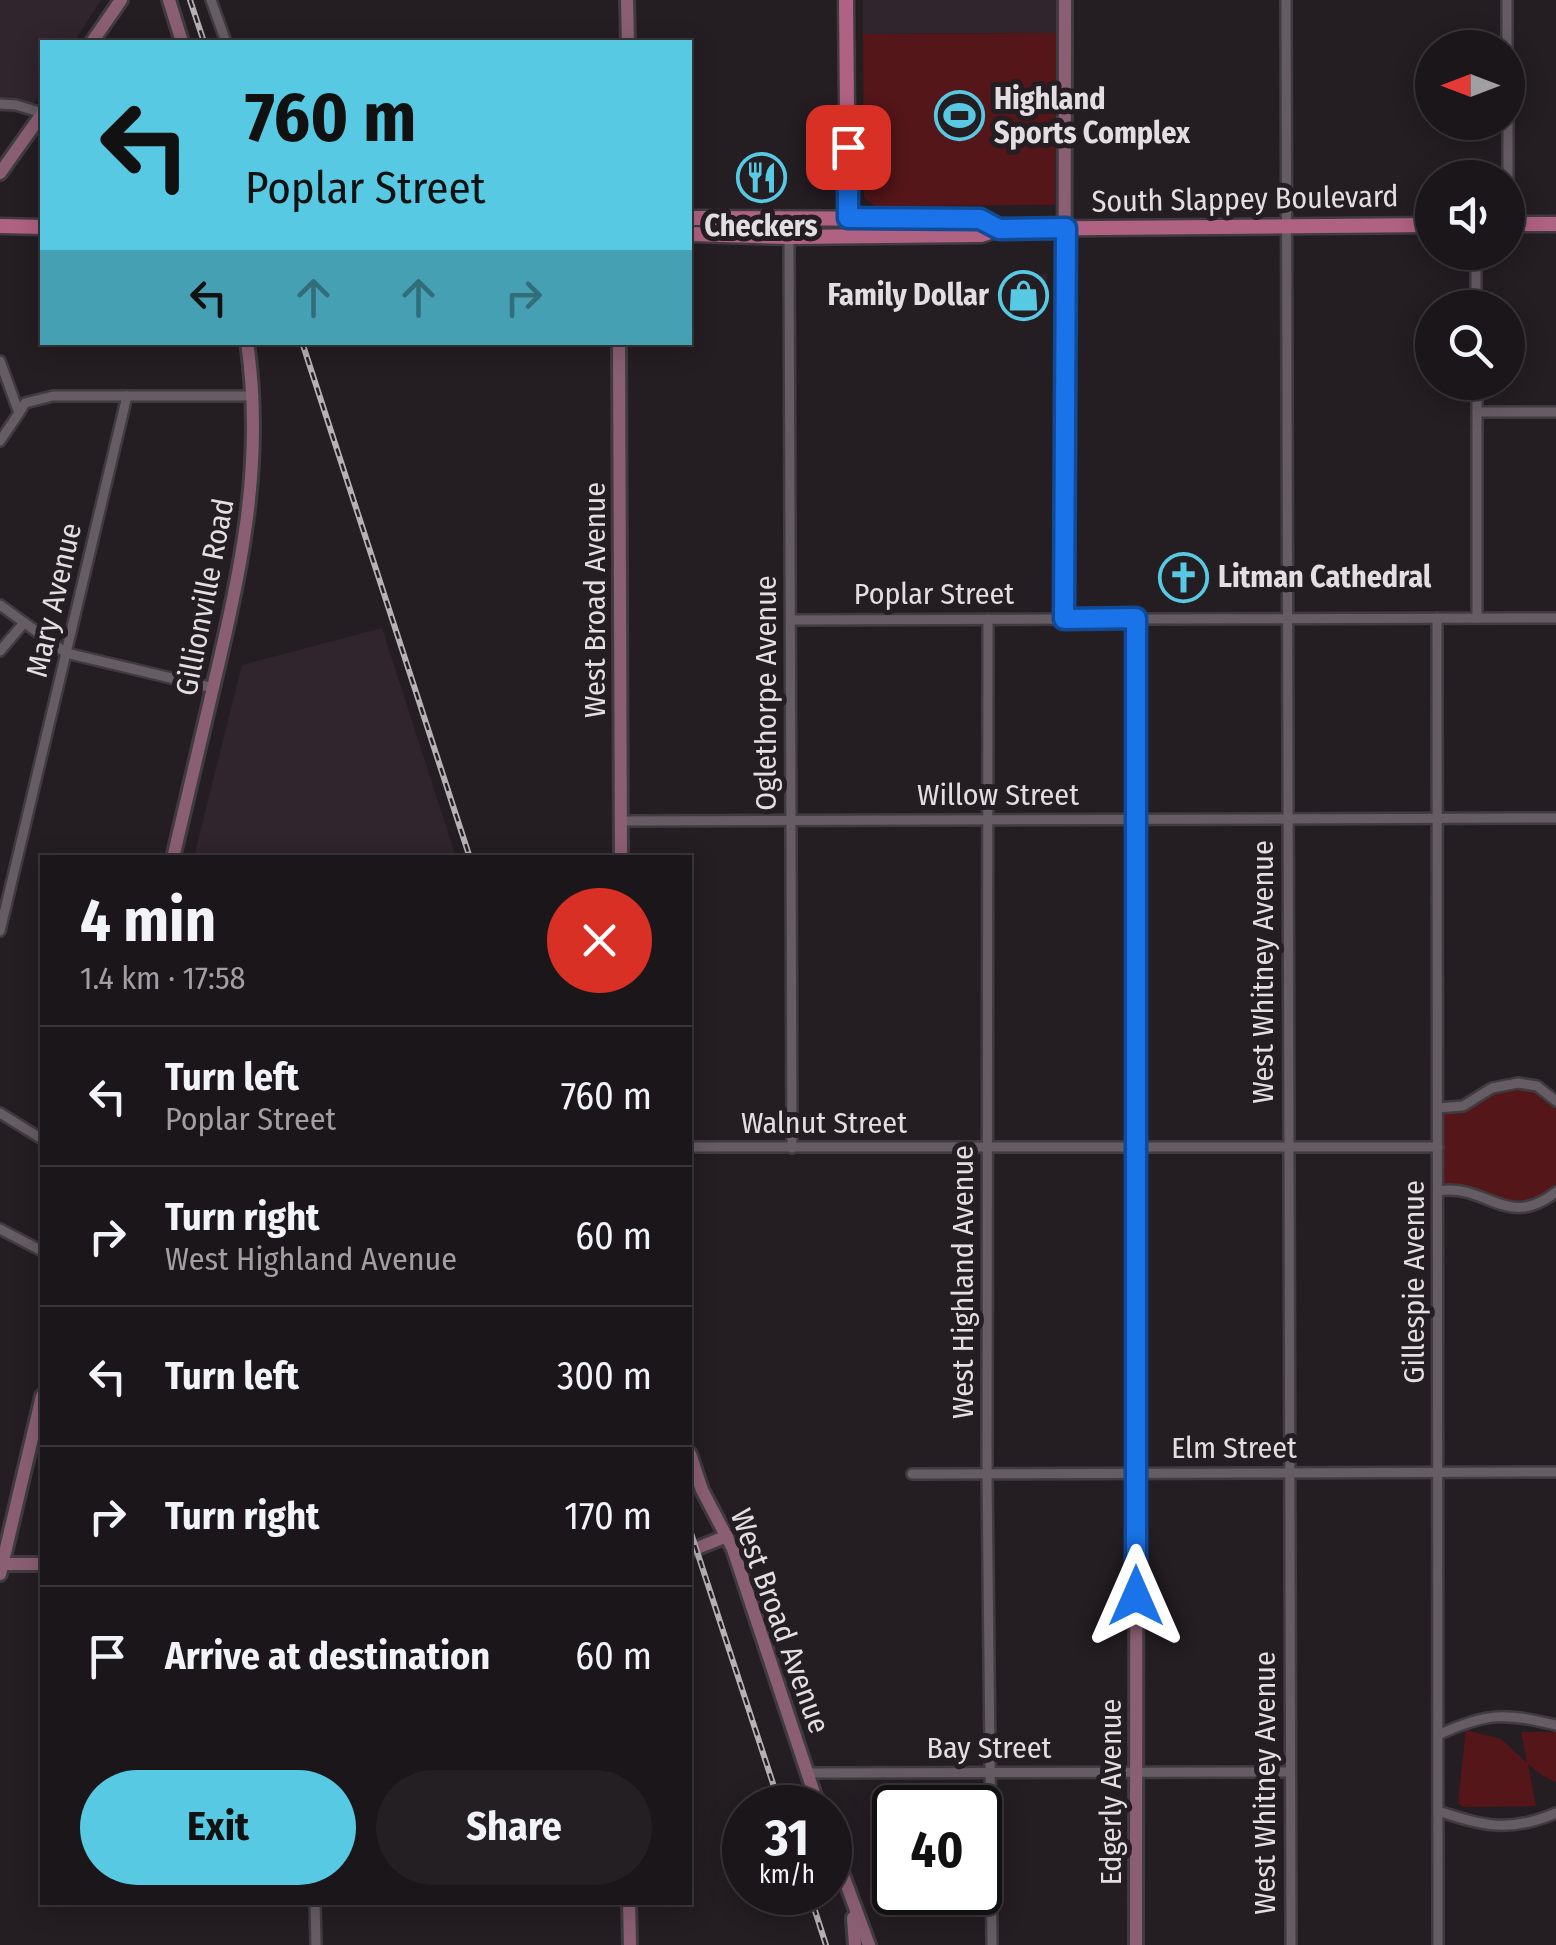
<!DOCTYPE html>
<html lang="en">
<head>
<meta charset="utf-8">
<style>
	:root { --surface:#1b161a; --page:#241f23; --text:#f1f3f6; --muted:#a09fa2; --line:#393539; --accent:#57c9e2 }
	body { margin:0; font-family:"Fira Sans Condensed",sans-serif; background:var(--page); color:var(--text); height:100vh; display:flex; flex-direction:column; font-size:38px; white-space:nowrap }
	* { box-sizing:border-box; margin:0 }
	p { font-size:32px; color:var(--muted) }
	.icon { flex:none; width:55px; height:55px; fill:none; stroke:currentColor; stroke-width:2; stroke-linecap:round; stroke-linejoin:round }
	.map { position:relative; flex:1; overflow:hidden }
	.side { position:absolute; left:40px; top:855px; width:652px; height:1050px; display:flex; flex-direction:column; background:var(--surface); border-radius:0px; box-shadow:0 5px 25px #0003,0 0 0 2px var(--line) }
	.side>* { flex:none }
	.guide { position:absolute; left:40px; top:40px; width:652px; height:305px; border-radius:0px; box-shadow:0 5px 25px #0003,0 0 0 2px var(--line); background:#57c9e2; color:#111; overflow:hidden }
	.needle { width:65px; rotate:270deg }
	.controls { position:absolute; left:1415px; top:30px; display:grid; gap:20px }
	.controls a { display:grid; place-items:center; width:110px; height:110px; border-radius:50%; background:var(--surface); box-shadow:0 5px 25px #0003,0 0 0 2px var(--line); font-size:50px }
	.speed { position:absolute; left:722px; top:1785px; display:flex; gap:20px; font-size:50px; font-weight:700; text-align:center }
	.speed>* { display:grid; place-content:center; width:130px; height:130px; border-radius:50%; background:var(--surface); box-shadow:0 5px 25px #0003,0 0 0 2px var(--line); line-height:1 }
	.speed small { font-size:25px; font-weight:400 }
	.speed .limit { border:5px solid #111; border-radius:15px; background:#fff; color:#111 }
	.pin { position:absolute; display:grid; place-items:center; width:85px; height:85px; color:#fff; margin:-42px; border-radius:20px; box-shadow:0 5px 15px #0006 }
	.me { position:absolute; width:110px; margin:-55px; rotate:0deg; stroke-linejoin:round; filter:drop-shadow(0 0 8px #0008) }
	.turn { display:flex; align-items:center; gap:35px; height:210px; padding:0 40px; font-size:45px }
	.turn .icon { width:130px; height:130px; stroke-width:2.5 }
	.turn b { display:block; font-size:70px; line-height:85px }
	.lanes { display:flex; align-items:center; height:95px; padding:0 40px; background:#0003; justify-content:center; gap:50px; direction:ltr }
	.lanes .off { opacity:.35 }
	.round { display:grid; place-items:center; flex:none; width:105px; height:105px; border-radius:52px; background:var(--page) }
	.overview { display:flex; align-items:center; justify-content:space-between; height:170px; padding:0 40px }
	h1 { font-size:60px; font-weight:700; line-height:75px }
	.button { display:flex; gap:20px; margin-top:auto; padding:20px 40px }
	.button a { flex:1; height:115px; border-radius:60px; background:var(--accent); color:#111; font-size:40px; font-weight:700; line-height:115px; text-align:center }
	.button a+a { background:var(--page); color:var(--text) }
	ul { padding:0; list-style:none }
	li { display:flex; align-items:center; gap:30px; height:140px; padding:0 40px; border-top:2px solid var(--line) }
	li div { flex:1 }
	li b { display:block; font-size:38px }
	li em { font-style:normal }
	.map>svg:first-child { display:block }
</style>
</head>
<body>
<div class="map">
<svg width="1556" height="1945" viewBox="0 0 1556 1945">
	<rect width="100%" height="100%" fill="#241d22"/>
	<g fill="#30242d">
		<polygon points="0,0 101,0 74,42 42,42 42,90 27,113 0,112"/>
		<polygon points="863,0 1056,0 1056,33 863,34"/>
		<polygon points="1047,274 1046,308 1004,309 1003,278 1009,275"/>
		<polygon points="382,628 456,857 194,857 242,665"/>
	</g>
	<g fill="#541619">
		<polygon points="1056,33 1055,205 875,206 864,198 863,34"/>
		<path d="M1528 1085 1556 1103V1192C1523 1217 1477 1199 1440 1190L1439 1109 1464 1107 1493 1089Z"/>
		<polygon points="1466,1730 1501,1739 1527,1763 1521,1732 1556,1732 1556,1782 1541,1775 1528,1764 1536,1806 1463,1807 1458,1802"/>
	</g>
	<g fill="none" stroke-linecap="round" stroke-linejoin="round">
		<defs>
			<g id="street">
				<polyline points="211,0 226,42"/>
				<polyline points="1286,0 1291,1945"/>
				<polyline points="1507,0 1507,48"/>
				<polyline points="1508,81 1508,208"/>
				<polyline points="0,104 16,105 42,113"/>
				<polyline points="789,237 792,1148"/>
				<polyline points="1476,252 1476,308"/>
				<polyline points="0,361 19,413 0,441"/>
				<polyline points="1477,382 1477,618"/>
				<polyline points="1477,412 1556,412"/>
				<polyline points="19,413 25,403 53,396 254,396"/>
				<polyline points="0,605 66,653 213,688"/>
				<polyline points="1437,618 1438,1945"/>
				<polyline points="988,619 987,1474 992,1945"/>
				<polyline points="1137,619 1556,618"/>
				<polyline points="791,620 1064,619"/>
				<polyline points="0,651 23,624"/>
				<path d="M621 821C932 822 1244 820 1556 818"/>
				<polyline points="0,931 127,396"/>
				<polyline points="1438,1108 1463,1106 1492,1088 1518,1083 1537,1086 1556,1101"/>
				<polyline points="0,1113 42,1139"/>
				<polyline points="690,1147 1438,1147"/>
				<path d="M1438 1191C1488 1183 1506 1231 1556 1192"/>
				<polyline points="0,1229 42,1251"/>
				<polyline points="912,1474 1556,1472"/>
				<path d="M1438 1735C1488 1712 1504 1713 1556 1725"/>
				<polyline points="808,1773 1289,1772"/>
				<path d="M1438 1811C1484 1826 1509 1833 1556 1813"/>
				<polyline points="315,1902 316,1945"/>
			</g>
			<g id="secondary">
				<polyline points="169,0 182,42"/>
				<polyline points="627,0 628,42"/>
				<polyline points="1065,0 1064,619 1137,619 1136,1945"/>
				<polyline points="92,42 121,0"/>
				<polyline points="0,173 42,114"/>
				<polyline points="619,342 621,858"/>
				<path d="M173 858C186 803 199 747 212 692 240 573 265 466 247 342"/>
				<polyline points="690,1454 702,1490 733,1549 819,1808"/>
				<polyline points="690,1551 727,1536"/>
				<polyline points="0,1564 42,1564"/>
				<polyline points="0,1574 42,1396"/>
				<polyline points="830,1840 869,1945"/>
				<polyline points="629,1902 630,1945"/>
				<polyline points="853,1918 855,1945"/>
			</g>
			<g id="primary">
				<polyline points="846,0 848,218"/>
				<polyline points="690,218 980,219 999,229"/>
				<polyline points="1508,224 1556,224"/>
				<polyline points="0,226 42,227"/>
				<polyline points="690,234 789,237 981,235 999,229 1432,225"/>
			</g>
		</defs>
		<use href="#street" stroke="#403b3f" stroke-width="14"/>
		<use href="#secondary" stroke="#403b3f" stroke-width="18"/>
		<use href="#primary" stroke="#403b3f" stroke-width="19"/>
		<use href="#street" stroke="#665d64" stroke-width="9"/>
		<use href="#secondary" stroke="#8b5f73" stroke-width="12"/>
		<use href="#primary" stroke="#b06282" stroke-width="14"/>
		<defs>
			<g id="rail">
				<polyline points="190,0 204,42"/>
				<polyline points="302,342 470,858"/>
				<polyline points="690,1530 781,1808"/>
				<polyline points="809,1892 826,1945"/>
			</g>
		</defs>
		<use href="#rail" stroke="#b6b1b5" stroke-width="6"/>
		<use href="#rail" stroke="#241d22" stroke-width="2.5" stroke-dasharray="8" stroke-linecap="butt"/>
	</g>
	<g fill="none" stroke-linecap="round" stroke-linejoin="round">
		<defs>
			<polyline id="route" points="848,147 848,218 980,219 999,229 1066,228 1064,619 1136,618 1136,1596"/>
		</defs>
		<use href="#route" stroke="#114b97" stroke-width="25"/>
		<use href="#route" stroke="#1a73e8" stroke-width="18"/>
	</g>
	<defs>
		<symbol id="stadium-ring" viewBox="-11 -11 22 22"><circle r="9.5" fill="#241d22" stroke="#57c9e2" stroke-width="1.5"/><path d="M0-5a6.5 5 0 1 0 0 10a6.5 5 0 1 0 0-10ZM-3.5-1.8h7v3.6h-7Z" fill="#57c9e2"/></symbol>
		<symbol id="restaurant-ring" viewBox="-11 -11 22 22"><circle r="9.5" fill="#241d22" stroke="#57c9e2" stroke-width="1.5"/><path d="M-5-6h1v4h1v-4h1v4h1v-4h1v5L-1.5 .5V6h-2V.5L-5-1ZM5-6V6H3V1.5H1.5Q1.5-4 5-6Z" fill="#57c9e2"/></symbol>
		<symbol id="shop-ring" viewBox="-11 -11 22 22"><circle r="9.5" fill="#241d22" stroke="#57c9e2" stroke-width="1.5"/><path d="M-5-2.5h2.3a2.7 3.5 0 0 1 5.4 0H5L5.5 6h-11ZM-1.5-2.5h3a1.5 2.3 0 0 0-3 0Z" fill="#57c9e2"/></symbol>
		<symbol id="church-ring" viewBox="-11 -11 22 22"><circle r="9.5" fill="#241d22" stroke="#57c9e2" stroke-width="1.5"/><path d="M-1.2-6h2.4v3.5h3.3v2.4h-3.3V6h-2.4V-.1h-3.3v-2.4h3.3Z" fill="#57c9e2"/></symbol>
	</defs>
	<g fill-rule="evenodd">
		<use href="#stadium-ring" x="932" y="88" width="55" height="55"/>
		<use href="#restaurant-ring" x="734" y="150" width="55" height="55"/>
		<use href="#shop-ring" x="996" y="268" width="55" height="55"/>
		<use href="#church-ring" x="1156" y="550" width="55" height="55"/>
	</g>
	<g text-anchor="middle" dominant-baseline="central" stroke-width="10" stroke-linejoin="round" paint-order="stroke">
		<g font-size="30" font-weight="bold" fill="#e3dee2" stroke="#241d22" text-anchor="start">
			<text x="994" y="99">Highland<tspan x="994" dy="34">Sports Complex</tspan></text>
			<text x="761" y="226" text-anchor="middle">Checkers</text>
			<text x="989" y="295" text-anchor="end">Family Dollar</text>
			<text x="1218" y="577">Litman Cathedral</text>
		</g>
		<g font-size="30" fill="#e3dee2" stroke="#241d22">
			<text transform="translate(1245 199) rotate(-1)">South Slappey Boulevard</text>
			<text x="934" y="594">Poplar Street</text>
			<text transform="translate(205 597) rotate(-79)">Gillionville Road</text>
			<text transform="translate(54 600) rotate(-77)">Mary Avenue</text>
			<text transform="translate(595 600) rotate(-90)">West Broad Avenue</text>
			<text transform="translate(766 693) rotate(-90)">Oglethorpe Avenue</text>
			<text x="998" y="795">Willow Street</text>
			<text transform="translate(1263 972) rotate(-90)">West Whitney Avenue</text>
			<text x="824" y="1123">Walnut Street</text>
			<text transform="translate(963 1282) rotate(-90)">West Highland Avenue</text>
			<text transform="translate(1414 1282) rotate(-90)">Gillespie Avenue</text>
			<text x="1234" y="1448">Elm Street</text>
			<text transform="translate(780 1621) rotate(70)">West Broad Avenue</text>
			<text x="989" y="1748">Bay Street</text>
			<text transform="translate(1265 1783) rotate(-90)">West Whitney Avenue</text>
			<text transform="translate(1111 1792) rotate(-90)">Edgerly Avenue</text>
		</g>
	</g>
</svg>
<div class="controls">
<a><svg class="needle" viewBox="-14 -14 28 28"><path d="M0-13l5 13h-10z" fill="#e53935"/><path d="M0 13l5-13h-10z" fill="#a09fa2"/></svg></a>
<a><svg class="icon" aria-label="sound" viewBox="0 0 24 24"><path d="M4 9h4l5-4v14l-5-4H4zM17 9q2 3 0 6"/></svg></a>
<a><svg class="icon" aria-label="search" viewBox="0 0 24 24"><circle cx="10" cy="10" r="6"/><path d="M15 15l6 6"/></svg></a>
</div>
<div class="speed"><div>31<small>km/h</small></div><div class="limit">40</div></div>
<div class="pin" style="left:848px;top:147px;background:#d93025"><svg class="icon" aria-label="arrive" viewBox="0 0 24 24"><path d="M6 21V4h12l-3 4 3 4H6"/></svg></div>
<svg class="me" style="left:1136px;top:1596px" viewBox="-20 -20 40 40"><path d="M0-17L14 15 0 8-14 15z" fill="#1a73e8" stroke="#fff" stroke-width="4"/></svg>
<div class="guide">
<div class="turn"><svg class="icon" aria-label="left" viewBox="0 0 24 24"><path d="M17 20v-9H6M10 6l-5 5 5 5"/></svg><div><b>760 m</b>Poplar Street</div></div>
<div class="lanes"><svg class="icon" aria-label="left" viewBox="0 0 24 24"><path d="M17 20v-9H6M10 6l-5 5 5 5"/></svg><svg class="icon off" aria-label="ahead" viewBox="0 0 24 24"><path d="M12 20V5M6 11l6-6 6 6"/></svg><svg class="icon off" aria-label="ahead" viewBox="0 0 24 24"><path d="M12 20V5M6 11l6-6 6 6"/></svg><svg class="icon off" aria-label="right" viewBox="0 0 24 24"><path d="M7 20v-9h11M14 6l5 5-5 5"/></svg></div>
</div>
<section class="side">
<div class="overview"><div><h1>4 min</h1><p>1.4 km · 17:58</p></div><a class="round" style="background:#d93025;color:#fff"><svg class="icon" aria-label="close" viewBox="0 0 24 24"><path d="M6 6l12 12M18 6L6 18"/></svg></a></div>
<ul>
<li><svg class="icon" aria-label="left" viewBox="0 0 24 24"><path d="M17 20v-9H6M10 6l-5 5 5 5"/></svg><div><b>Turn left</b><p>Poplar Street</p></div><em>760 m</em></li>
<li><svg class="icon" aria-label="right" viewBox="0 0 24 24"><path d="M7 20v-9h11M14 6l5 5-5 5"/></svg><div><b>Turn right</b><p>West Highland Avenue</p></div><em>60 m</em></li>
<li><svg class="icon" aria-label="left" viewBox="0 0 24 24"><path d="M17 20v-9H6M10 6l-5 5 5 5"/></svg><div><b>Turn left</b></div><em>300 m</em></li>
<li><svg class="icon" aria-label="right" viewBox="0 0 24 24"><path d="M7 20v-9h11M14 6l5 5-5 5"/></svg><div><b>Turn right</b></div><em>170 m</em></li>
<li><svg class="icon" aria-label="arrive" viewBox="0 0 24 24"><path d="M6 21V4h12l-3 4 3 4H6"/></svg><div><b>Arrive at destination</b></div><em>60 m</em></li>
</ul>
<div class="button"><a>Exit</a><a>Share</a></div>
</section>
</div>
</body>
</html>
